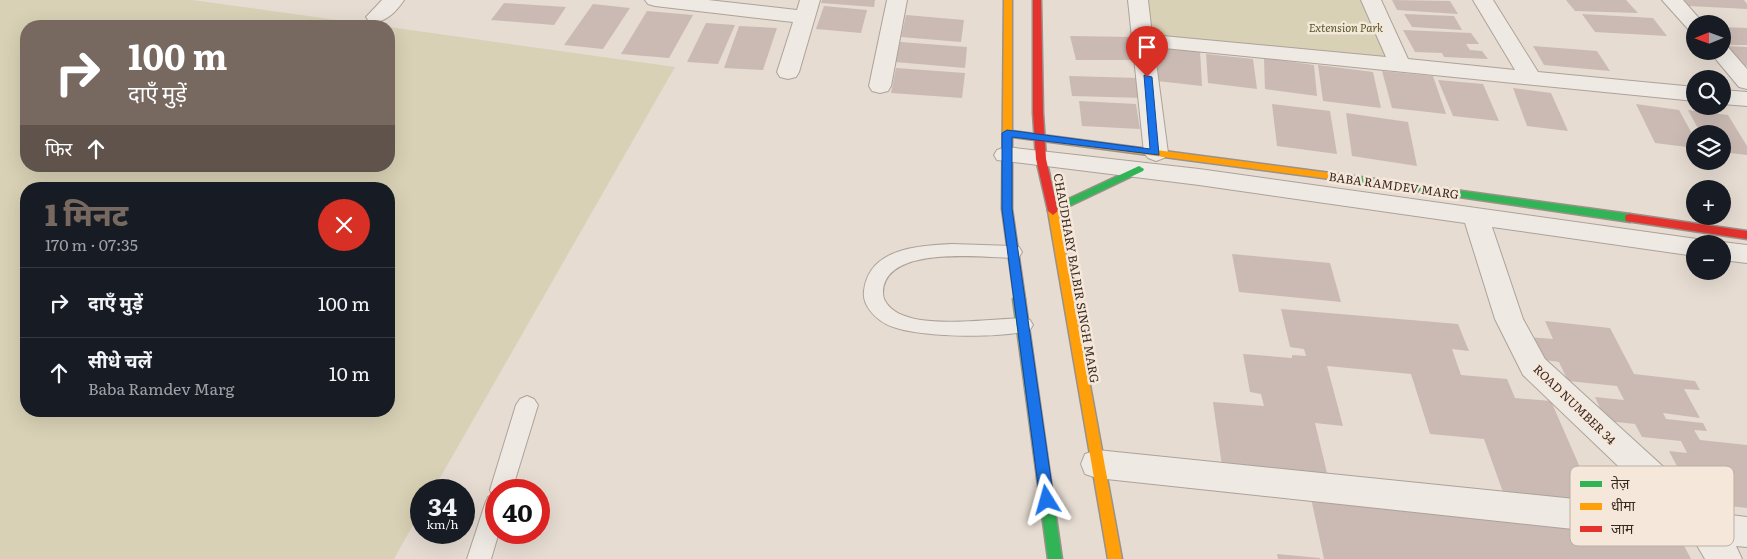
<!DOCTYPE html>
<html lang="hi">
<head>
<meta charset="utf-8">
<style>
	:root { --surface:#171b24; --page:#242831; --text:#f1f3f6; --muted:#9ea1a6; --line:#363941; --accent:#776860 }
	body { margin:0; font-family:Literata,"Noto Sans Devanagari",serif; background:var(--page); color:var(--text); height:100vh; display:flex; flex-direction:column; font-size:19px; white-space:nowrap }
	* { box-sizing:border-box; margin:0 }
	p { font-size:16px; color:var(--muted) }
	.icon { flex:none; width:28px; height:28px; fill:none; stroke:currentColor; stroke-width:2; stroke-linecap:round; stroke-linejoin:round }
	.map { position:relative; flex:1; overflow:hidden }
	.details { position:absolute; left:20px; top:182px; width:375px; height:235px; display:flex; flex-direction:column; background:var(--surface); border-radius:20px; box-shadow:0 5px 20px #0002 }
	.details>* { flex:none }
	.guide { position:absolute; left:20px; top:20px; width:375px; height:152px; border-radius:20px; box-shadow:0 5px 20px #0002; background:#776860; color:#fff; overflow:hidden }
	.needle { width:32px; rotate:269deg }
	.fabs { position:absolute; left:1686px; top:15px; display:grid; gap:10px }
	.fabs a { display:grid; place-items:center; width:45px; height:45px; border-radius:50%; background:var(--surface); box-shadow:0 5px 20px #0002; font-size:25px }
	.speed { position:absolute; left:410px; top:479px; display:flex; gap:10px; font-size:25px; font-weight:700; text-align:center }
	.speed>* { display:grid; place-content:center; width:65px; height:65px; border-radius:50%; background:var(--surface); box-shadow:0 5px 20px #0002; line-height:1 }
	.speed small { font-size:12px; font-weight:400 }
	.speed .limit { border:8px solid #d22; background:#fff; color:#111 }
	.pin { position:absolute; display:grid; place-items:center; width:42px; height:42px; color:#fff; margin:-51px -21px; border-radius:50% 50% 50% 0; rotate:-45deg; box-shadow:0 0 5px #0007 }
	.pin .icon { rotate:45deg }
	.me { position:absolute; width:55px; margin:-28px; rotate:352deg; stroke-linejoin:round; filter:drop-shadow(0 0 4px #0008) }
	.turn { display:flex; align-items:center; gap:18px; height:105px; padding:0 25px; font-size:22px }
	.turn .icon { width:65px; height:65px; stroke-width:2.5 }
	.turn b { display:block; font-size:35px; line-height:42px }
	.then { display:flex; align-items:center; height:48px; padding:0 25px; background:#0003; gap:10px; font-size:19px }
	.round { display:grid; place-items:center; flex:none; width:52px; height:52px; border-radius:26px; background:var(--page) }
	.headline { display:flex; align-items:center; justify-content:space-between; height:85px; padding:0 25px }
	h1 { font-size:30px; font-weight:800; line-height:38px; color:var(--accent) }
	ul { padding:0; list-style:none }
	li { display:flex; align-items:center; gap:15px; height:70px; padding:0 25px; border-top:1px solid var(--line) }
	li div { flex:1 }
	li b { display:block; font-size:19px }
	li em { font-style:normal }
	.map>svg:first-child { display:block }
</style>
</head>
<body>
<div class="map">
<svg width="1747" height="559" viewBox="0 0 1747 559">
	<rect width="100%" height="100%" fill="#e6dcd2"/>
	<g fill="#d8d1b5" fill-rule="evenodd">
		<path d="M0 0H192L380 26H26V166H389V27L675 67 433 490H421V511L394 559H0ZM26 189H389V411H26Z"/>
		<polygon points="1144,0 1368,0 1386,58 1153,36"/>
	</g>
	<g fill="#cabab3">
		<polygon points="822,0 875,0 874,7 821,3"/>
		<polygon points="1392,0 1450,1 1458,14 1397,10"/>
		<polygon points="1566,0 1626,0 1638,13 1575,11"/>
		<polygon points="1684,0 1744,0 1747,4 1747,9 1689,6"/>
		<polygon points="504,3 566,7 554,25 491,20"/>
		<polygon points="593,4 630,8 603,49 564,45"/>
		<polygon points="824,6 867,10 861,33 816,29"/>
		<polygon points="647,11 693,15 669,58 621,54"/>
		<polygon points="1404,14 1454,16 1462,30 1412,27"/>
		<polygon points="1582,14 1653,18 1667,36 1595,32"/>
		<polygon points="906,15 964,20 961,42 901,37"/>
		<polygon points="706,23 735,25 718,64 687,62"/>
		<polygon points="739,26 777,28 763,70 724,68"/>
		<polygon points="1722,27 1747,28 1747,45 1728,45 1722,40"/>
		<polygon points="1403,30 1471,33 1479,44 1466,44 1470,50 1482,51 1488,59 1444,57 1442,53 1415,52"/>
		<polygon points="1070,36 1133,37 1140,60 1076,60"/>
		<polygon points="900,42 967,47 965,68 895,62"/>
		<polygon points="1158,46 1200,50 1202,86 1157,81"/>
		<polygon points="1533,46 1597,51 1610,71 1544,65"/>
		<polygon points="1726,46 1747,47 1747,66 1745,66"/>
		<polygon points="1206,54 1253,59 1257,89 1208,83"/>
		<polygon points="1264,58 1314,65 1317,96 1265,89"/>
		<polygon points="1318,65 1373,72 1381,108 1323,101"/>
		<polygon points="896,68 965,73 962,98 891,93"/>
		<polygon points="1382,71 1433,76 1446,114 1392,108"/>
		<polygon points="1069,76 1140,78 1145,98 1072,96"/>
		<polygon points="1438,80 1483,84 1499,121 1453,116"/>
		<polygon points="1513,88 1551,93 1568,131 1527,126"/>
		<polygon points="1079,101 1136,104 1140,129 1082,126"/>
		<polygon points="1272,104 1330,111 1337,154 1277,146"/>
		<polygon points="1636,104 1679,110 1695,139 1695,148 1655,143"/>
		<polygon points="1688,110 1728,115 1747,146 1747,155 1722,152 1722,134 1701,134"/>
		<polygon points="1346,113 1408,122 1417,166 1352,156"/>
		<polygon points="1232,254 1330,263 1341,302 1239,292"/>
		<polygon points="1281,309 1458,324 1469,351 1452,349 1461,375 1507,379 1515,398 1551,401 1582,472 1570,471 1584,503 1504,495 1484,439 1430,434 1411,374 1327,366 1343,426 1315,423 1328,477 1222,466 1213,402 1264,406 1261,394 1250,392 1243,354 1292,358 1292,355 1306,356 1304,349 1290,347"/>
		<polygon points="1545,321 1610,328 1634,374 1695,381 1700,390 1684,389 1700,418 1663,413 1666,419 1703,423 1707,431 1694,430 1700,440 1747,445 1747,508 1721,505 1711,486 1686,483 1669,451 1687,453 1681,441 1642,437 1635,424 1606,421 1595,397 1624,400 1617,386 1568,381 1559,362 1538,359 1528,337 1553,339"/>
		<polygon points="1311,498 1678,534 1691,559 1324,559"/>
		<polygon points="1277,554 1320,558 1320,559 1278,559"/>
	</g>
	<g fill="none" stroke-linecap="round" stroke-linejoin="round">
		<defs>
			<g id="lane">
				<path d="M952 244 1013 246 1019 247 1022 252 1019 257 1013 258C981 257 883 245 883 293 883 304 895 313 905 316 933 327 992 319 1023 318L1030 320 1033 325 1030 330C1003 339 911 338 886 324 875 318 862 305 864 291 869 248 917 246 952 244Z"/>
				<polygon points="527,396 534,399 538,405 512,490 496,490 496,532 499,532 491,559 467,559 485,504 488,497 492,495 490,490 516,405 520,399"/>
			</g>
			<g id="street">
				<path d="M382 0H404C396 12 384 25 369 21L366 17Z"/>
				<polygon points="645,0 708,0 797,10 800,0 820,0 799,72 796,77 788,79 780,77 777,72 793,22 655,6 648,4"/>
				<polygon points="887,0 907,0 891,86 888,91 880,93 872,91 869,86"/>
				<polygon points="1128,0 1148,0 1152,35 1386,57 1361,0 1381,0 1408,59 1515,70 1473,0 1493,0 1538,72 1695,87 1695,101 1154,47 1168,153 1164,158 1156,161 1148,158 1144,153"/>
				<polygon points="1662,0 1683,0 1704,24 1695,24 1695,31 1688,29"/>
				<polygon points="1722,45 1727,46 1747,69 1747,89 1739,87 1709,51 1722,51"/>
				<polygon points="1722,90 1747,92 1747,106 1722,104"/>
				<polygon points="1006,147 1199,169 1704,240 1706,244 1695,244 1695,256 1492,227 1523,319 1545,359 1714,513 1747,517 1747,547 1736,546 1742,559 1705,559 1695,542 1097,478 1085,474 1081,464 1085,454 1097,450 1662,508 1523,375 1495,319 1465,223 1199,185 997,160 994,155 997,150"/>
				<polygon points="1722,242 1747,245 1747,263 1722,260 1722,244 1715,244"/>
			</g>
			<g id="fast">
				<polygon points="1139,166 1144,169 1143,171 1057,212 1053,214 1048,210 1049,208"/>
				<polygon points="1353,176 1630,214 1635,218 1630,222 1349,181 1348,179 1349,177"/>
				<polygon points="1019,295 1025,299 1062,559 1048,559 1013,299"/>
			</g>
			<g id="slow">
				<polygon points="1004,0 1012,0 1012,131 1353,176 1358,179 1353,182 1012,137 1012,209 1025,299 1023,302 1015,302 1002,209"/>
				<polygon points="1053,207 1058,211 1122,559 1108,559 1048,211"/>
			</g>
			<g id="jam">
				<polygon points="1033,0 1041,0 1043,113 1046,159 1058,211 1053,215 1048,211 1036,159 1033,113"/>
				<polygon points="1630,214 1747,231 1747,239 1626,221 1625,218 1626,215"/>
			</g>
		</defs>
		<use href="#lane" stroke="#aca29a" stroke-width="2"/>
		<use href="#street" stroke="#aca29a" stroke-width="2"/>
		<use href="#fast" stroke="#9b918a" stroke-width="3"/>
		<use href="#slow" stroke="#9b918a" stroke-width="3"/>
		<use href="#jam" stroke="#9b918a" stroke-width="3"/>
		<use href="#lane" fill="#eee9e3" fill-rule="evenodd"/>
		<use href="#street" fill="#eee9e3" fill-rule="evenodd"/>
		<use href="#fast" fill="#30b455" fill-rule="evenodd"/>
		<use href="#slow" fill="#ff9f0a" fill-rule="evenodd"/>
		<use href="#jam" fill="#e5322d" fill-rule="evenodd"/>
	</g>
	<polygon fill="#1a73e8" stroke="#114b97" points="1144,75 1152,77 1159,155 1012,137 1012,209 1054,500 1052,505 1047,507 1042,505 1040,500 1002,209 1002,133 1007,130 1150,149"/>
	<g text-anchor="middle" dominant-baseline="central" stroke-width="5" stroke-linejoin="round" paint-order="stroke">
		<g font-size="11" font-style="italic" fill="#555729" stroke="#f5e8da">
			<text x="1346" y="27">Extension Park</text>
		</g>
		<g font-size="12" fill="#3b2922" stroke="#f5e8da">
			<text transform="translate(1394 185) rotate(8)">BABA RAMDEV MARG</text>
			<text transform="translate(1077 278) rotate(80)">CHAUDHARY BALBIR SINGH MARG</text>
			<text transform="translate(1575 404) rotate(44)">ROAD NUMBER 34</text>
		</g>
	</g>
	<rect x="1570" y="466" width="164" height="80" rx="8" fill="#f5e8da" stroke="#bdafa3" stroke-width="1"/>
	<rect x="1580" y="481" width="22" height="6" fill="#30b455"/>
	<rect x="1580" y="503" width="22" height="7" fill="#ff9f0a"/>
	<rect x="1580" y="526" width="22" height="6" fill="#e5322d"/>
	<g font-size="14" fill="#3b2922">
		<text x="1611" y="489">तेज़</text>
		<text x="1611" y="511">धीमा</text>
		<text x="1611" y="534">जाम</text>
	</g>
</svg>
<div class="fabs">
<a><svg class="needle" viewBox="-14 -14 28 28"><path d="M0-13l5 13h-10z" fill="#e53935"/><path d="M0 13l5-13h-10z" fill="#9ea1a6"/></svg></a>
<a><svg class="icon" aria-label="search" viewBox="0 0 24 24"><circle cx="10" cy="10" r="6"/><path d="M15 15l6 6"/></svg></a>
<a><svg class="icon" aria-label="layers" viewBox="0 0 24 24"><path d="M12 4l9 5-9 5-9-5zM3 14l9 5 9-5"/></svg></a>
<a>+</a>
<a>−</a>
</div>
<div class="speed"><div>34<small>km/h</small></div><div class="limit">40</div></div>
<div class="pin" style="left:1147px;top:77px;background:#d93025"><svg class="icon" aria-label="arrive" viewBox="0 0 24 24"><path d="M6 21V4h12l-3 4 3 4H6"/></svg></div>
<svg class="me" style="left:1047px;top:500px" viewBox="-20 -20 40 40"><path d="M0-17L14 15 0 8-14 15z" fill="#1a73e8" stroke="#fff" stroke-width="4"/></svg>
<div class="guide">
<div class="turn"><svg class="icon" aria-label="right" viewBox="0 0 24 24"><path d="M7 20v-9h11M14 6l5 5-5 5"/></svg><div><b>100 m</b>दाएँ मुड़ें</div></div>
<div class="then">फिर<svg class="icon" aria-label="ahead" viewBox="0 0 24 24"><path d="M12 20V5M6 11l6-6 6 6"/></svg></div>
</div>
<section class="details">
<div class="headline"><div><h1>1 मिनट</h1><p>170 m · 07:35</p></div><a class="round" style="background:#d93025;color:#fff"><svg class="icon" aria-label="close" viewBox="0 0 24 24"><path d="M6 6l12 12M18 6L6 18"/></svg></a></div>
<ul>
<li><svg class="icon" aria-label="right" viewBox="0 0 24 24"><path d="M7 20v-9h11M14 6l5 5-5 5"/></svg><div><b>दाएँ मुड़ें</b></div><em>100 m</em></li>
<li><svg class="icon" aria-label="ahead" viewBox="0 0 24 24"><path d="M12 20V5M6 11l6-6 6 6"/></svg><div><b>सीधे चलें</b><p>Baba Ramdev Marg</p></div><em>10 m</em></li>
</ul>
</section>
</div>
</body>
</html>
